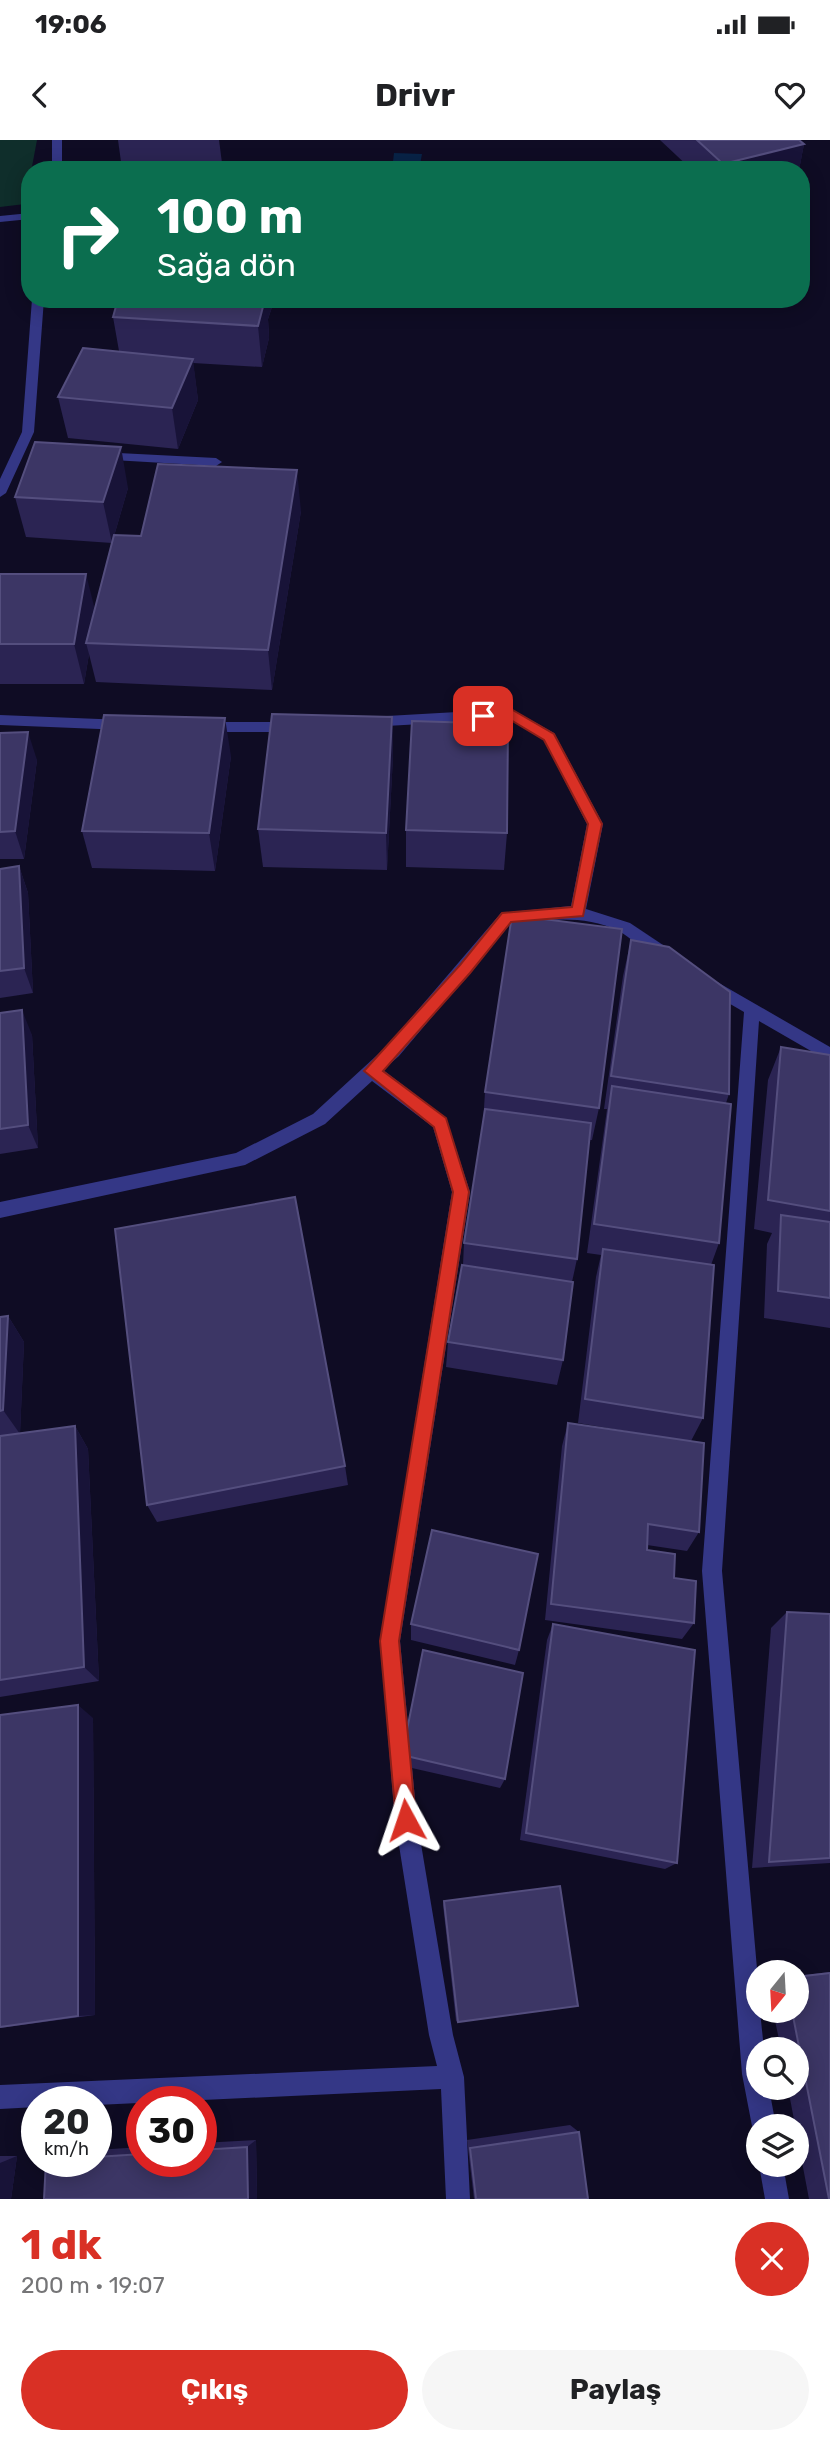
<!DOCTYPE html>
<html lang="tr">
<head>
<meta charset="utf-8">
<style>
	:root { --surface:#fff; --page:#f6f6f6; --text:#202124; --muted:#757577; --accent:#d93025 }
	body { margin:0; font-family:Rubik,sans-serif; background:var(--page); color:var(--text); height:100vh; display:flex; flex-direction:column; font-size:26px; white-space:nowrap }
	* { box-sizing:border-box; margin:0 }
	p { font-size:23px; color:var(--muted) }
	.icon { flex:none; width:38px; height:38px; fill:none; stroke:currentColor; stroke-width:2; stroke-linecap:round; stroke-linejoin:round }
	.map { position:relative; height:2059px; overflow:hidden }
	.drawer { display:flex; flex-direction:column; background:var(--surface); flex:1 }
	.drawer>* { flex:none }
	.hud { position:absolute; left:21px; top:21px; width:789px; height:147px; border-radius:28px; box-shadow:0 4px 18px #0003; background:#0b6e4f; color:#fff; overflow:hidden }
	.needle { width:46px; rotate:198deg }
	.tools { position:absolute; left:746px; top:1820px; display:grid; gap:14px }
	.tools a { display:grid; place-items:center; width:63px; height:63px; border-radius:50%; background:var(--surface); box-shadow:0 4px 18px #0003; font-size:35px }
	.speed { position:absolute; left:21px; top:1946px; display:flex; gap:14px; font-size:35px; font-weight:700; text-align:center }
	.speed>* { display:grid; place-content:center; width:91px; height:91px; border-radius:50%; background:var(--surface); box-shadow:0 4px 18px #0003; line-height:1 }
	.speed small { font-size:18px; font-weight:400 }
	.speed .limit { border:10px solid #d22; background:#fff; color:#111 }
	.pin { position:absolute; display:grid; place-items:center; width:60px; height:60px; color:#fff; margin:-30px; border-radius:14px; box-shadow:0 4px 10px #0006 }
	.me { position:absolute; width:77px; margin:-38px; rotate:355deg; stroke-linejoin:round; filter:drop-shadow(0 0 5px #0008) }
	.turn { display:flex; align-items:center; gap:24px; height:147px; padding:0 21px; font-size:32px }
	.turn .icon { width:91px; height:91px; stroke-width:2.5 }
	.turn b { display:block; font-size:49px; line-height:60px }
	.round { display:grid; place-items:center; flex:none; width:74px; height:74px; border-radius:37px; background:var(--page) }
	.head { display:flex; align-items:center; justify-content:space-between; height:119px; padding:0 21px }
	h1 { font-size:42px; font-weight:700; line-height:52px; color:var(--accent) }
	.cta { display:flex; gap:14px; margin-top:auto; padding:14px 21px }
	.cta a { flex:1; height:80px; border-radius:42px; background:var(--accent); color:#fff; font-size:28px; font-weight:700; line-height:80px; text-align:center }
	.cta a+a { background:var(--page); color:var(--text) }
	.status { display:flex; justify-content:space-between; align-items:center; height:49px; padding:0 35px; background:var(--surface); direction:ltr }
	.status svg { height:19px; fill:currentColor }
	header { display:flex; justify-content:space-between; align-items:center; height:91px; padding:0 21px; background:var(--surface); font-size:32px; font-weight:700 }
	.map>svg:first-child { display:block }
</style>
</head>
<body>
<div class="status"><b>19:06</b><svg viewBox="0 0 49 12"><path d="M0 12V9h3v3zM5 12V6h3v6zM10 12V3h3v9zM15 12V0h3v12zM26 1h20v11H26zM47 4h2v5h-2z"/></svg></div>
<header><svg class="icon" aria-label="back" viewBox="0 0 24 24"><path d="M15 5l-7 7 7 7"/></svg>Drivr<svg class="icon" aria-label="heart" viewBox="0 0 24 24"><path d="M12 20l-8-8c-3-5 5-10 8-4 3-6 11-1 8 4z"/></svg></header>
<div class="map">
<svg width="830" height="2059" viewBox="0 0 830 2059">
	<rect width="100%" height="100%" fill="#0f0c24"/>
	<polygon fill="#0f2e2b" points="0,0 37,0 25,64 0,67"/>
	<polygon fill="#082347" points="394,13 422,14 419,30 392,30"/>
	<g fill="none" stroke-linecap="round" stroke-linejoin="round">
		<g fill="#343786" fill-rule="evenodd">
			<rect x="52" y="0" width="10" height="30"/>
			<polygon points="30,73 30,79 0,82 0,76"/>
			<polygon points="32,159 44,159 34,292 6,353 0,357 0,339 22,292"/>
			<polygon points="99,312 216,318 222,322 216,326 95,319 95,313"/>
			<path d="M511 569 554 593 603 684 586 769 630 783 675 813 677 817 675 821C657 827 634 799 619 791 584 774 549 780 511 783L399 916 383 930 446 978 470 1052 400 1501 417 1680 453 1895 464 1937 470 2059H446L441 1949 96 1965V1962H37V1967L0 1969V1945L437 1926 429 1895 395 1680 380 1501 452 1052 433 987 372 941 325 984 245 1025 0 1078V1062L236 1013 313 974 387 906 501 773 571 766 587 684 544 600 509 579 369 587 362 582 369 577Z"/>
			<polygon points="0,575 124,580 131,585 124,590 0,585"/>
			<polygon points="205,582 292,582 299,587 292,592 205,592 198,587"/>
			<polygon points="712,839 830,907 830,922 759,881 722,1431 758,1840 758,1871 760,1871 764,1909 758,1909 758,1948 769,1948 776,1986 758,1986 758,1996 752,1986 742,1934 702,1431 744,872 706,850 704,845 706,840"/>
			<polygon points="759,2025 783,2025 789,2059 765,2059"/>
		</g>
	</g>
	<g fill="#2b2453">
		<polygon points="118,0 219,0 222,23 122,29"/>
		<polygon points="660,0 799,0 804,4 799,30 692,30"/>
		<polygon points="118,159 273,159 272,167 268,179 269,198 262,227 193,223 198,260 178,309 68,298 58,257 119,211 113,177"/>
		<polygon points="128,348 112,403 26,397 15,357"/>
		<polygon points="301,371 272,550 96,542 89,514 84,544 0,544 0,434 95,471 141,396"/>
		<polygon points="392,577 393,616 387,730 263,727 258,689"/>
		<polygon points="0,593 37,620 24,719 0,719"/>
		<polygon points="231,616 215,731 92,728 82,691"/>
		<polygon points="406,690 507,693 504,730 406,727"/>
		<polygon points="19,726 28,753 33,853 0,858 0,729"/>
		<polygon points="631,800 729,954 726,963 719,1103 711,1125 703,1278 691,1301 699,1392 687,1411 647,1405 647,1410 674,1438 694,1483 682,1499 545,1480 562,1306 568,1283 680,1300 578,1283 596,1137 601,1115 587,1113 607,969 604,969 623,836"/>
		<polygon points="0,873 32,895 38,1008 0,1014"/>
		<polygon points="781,907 830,915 830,1188 764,1178 767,1104 772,1093 754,1089 768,940"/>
		<polygon points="485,952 599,968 592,1000 589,1000 577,1119 572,1142 563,1220 557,1245 446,1227 448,1202 463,1125 464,1103 483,984"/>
		<polygon points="8,1176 24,1202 20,1293 75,1286 88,1309 99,1541 0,1557 0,1177"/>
		<polygon points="345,1326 348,1345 157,1382 147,1365"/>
		<polygon points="787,1472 830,1474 830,1723 752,1728 771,1488"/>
		<polygon points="411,1484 519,1510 515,1525 411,1500"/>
		<polygon points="553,1484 677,1723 665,1729 520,1700 547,1500"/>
		<polygon points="0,1575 93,1578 95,1875 0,1888"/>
		<polygon points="402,1615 505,1639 500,1648 403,1626"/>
		<polygon points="444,1761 458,1882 456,1881 443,1765"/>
		<polygon points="830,1832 830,2059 809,2059 788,1948 796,1948 796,1909 781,1909 773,1871 796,1871 796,1836"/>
		<polygon points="570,1985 579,1992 588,2059 474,2059 467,2000"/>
		<polygon points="256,2000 257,2059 96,2021 96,2010 142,2007 142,2021 201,2021 201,2003"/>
		<polygon points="0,2016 17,2016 11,2059 0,2059"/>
	</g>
	<g fill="#181338">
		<polygon points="804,4 799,30 722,30 723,24"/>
		<polygon points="258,159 273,159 272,167 268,179 269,198 262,227 258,186"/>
		<polygon points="193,219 198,260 178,309 172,268"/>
		<polygon points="121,307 128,348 112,403 103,362"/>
		<polygon points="297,330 301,371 272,550 268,510"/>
		<polygon points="86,434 96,474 86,503 89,514 84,544 74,504"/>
		<polygon points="392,577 393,616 387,730 386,693"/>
		<polygon points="225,578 231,616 215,731 209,693"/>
		<polygon points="28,592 37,620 24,719 15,691"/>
		<polygon points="19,726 28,753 33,853 24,828"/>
		<polygon points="22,870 32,895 38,1008 28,985"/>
		<polygon points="8,1176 24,1202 20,1294 3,1270"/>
		<polygon points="75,1286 88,1309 99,1541 84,1527"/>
		<polygon points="78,1565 93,1578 95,1875 78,1876"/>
		<polygon points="256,2000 257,2059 248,2059 247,2007"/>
		<polygon points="17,2016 11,2059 0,2059 0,2023"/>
	</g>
	<g fill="#3c3665" stroke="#544e7e" stroke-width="2">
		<polygon points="697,0 799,0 804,4 723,24"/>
		<polygon points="154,24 290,28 290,30 152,30"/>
		<polygon points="118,159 265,159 258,186 113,177"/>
		<polygon points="83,208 193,219 172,268 58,257"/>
		<polygon points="35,302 121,307 103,362 15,357"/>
		<polygon points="158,324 297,330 268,510 86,503 114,395 141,396"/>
		<polygon points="0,434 86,434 74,504 0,504"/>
		<polygon points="272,574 392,577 386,693 258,689"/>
		<polygon points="104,575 225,578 209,693 82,691"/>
		<polygon points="412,581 508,584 507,693 406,690"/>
		<polygon points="28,592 15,691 0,692 0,593"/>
		<polygon points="19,726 24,828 0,831 0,729"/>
		<polygon points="512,775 622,789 599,968 485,952"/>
		<polygon points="631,800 669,807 730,852 729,954 611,936"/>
		<polygon points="22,870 28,985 0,989 0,873"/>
		<polygon points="781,907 830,915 830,1071 768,1060"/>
		<polygon points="612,946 731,964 719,1103 594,1084"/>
		<polygon points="485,969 591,983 577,1119 464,1103"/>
		<polygon points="295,1057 345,1326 147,1365 115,1089"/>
		<polygon points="781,1075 830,1082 830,1158 778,1151"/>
		<polygon points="603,1109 714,1125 703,1278 585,1259"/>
		<polygon points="462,1125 573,1142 563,1220 448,1202"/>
		<polygon points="8,1176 3,1270 0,1271 0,1177"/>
		<polygon points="568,1283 704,1303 699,1392 648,1384 647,1410 675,1414 674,1438 696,1441 694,1483 551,1464"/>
		<polygon points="75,1286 84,1527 0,1540 0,1296"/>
		<polygon points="432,1390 538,1414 519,1510 411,1484"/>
		<polygon points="787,1472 830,1474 830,1718 769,1722"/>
		<polygon points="553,1484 695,1510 677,1723 526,1693"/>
		<polygon points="423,1510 523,1533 505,1639 402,1615"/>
		<polygon points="78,1565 78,1876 0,1887 0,1575"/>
		<polygon points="560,1746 578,1866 458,1882 444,1761"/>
		<polygon points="830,1833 830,2059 829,2059 792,1871 796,1871 796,1837"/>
		<polygon points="579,1992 588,2059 476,2059 470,2008"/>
		<polygon points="247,2007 248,2059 44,2059 46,2021 96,2021 96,2017 142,2014 142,2021 201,2021 201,2010"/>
	</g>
	<polygon fill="#d93025" stroke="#8d1f18" stroke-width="2" points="511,569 554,594 602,684 583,776 511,782 470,833 383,931 446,978 469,1052 399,1501 416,1680 413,1687 406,1690 399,1687 396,1680 380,1501 453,1052 434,987 364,931 460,825 502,773 572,767 588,684 544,600 509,579 483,580 476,576 483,571"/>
</svg>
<div class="tools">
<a><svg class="needle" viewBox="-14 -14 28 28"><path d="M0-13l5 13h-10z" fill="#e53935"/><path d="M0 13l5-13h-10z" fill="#757577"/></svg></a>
<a><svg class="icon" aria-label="search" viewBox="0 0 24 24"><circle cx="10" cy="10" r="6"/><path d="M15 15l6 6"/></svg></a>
<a><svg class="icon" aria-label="layers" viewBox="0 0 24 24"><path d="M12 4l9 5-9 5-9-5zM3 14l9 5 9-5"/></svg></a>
</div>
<div class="speed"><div>20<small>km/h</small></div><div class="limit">30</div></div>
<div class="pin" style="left:483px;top:576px;background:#d93025"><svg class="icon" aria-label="arrive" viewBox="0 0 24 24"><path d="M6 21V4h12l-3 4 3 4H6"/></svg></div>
<svg class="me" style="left:406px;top:1680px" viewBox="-20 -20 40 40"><path d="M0-17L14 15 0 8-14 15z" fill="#d93025" stroke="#fff" stroke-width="4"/></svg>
<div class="hud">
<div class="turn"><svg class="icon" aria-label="right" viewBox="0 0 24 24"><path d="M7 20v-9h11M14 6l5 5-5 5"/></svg><div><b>100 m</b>Sağa dön</div></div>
</div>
</div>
<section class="drawer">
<div class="head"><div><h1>1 dk</h1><p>200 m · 19:07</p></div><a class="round" style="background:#d93025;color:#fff"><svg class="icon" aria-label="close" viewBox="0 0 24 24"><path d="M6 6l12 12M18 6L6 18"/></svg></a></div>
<div class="cta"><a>Çıkış</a><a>Paylaş</a></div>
</section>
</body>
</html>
